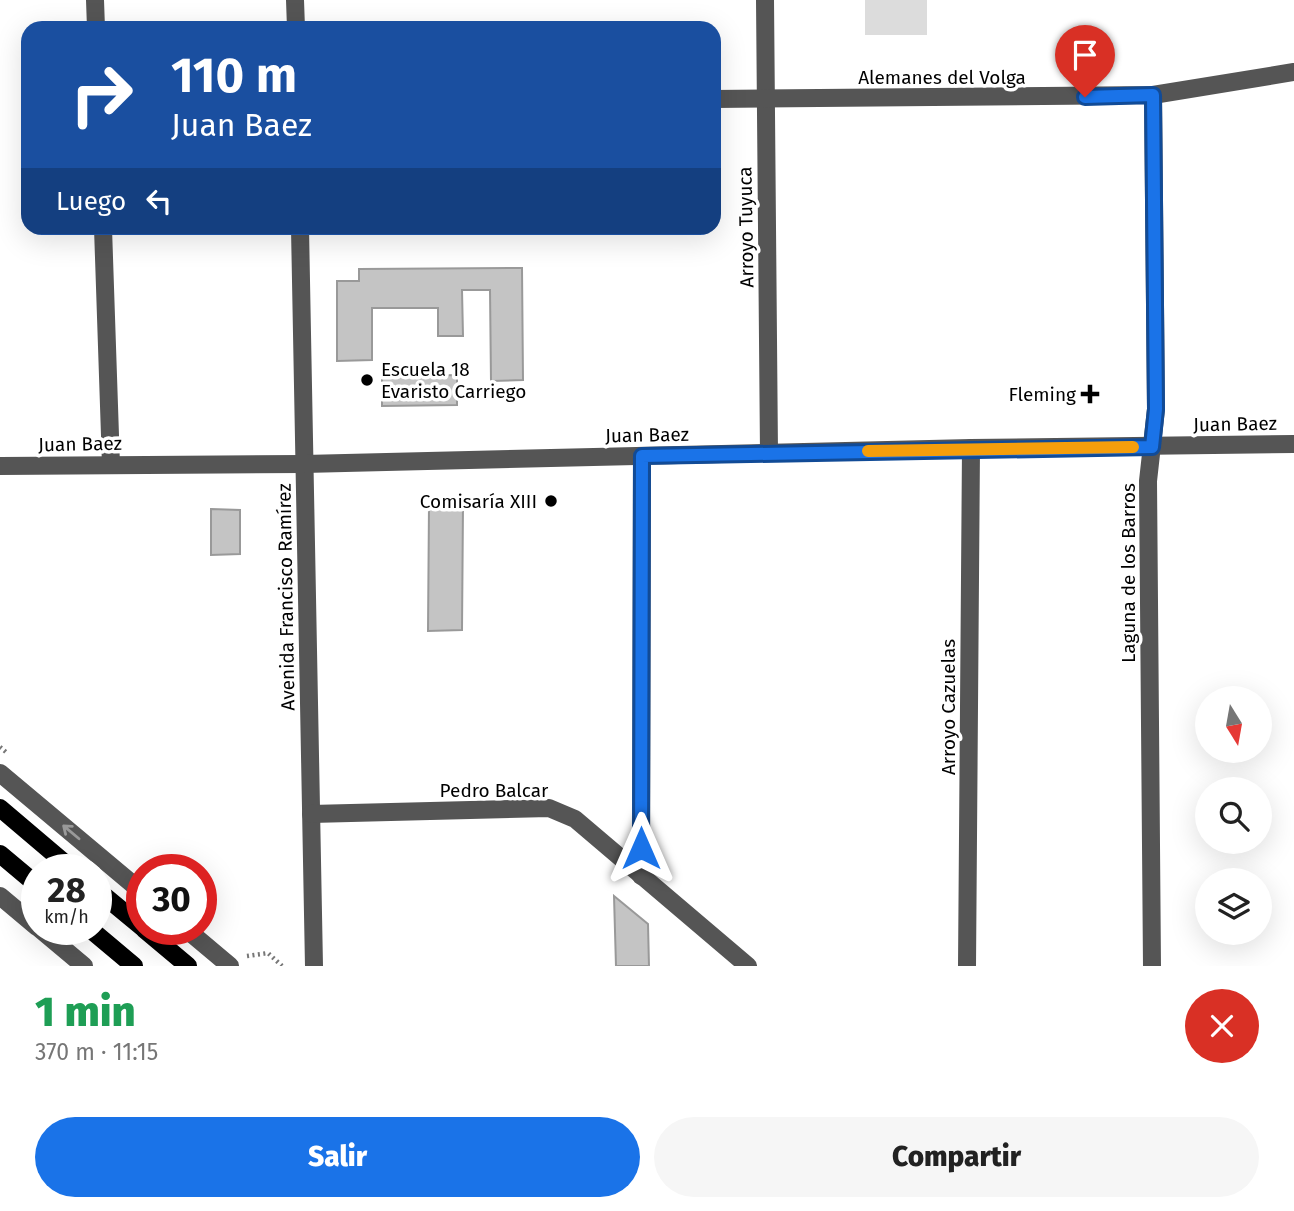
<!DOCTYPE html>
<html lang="es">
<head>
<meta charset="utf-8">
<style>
	:root { --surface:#fff; --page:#f6f6f6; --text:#222; --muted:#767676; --accent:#1a73e8 }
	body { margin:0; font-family:"Fira Sans",sans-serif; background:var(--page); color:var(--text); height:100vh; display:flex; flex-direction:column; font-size:26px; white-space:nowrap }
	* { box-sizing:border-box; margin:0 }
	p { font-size:23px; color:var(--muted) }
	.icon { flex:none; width:38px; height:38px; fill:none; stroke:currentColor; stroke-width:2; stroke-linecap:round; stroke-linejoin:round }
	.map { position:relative; height:966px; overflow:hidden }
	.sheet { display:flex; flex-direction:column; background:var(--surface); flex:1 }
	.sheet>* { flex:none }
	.guide { position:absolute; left:21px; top:21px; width:700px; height:214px; border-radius:21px; box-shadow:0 7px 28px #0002; background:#1a4fa0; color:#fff; overflow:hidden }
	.needle { width:46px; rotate:169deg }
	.controls { position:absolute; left:1195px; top:686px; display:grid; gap:14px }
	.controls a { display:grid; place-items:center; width:77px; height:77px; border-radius:50%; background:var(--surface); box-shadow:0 7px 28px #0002; font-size:35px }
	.speed { position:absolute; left:21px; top:854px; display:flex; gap:14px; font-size:35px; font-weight:700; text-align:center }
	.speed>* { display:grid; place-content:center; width:91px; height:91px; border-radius:50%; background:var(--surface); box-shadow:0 7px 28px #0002; line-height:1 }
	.speed small { font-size:18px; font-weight:400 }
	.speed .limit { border:10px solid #d22; background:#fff; color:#111 }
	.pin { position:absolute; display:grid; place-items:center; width:60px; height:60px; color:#fff; margin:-72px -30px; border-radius:50% 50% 50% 0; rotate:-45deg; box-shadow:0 0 7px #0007 }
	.pin .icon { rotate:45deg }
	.me { position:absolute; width:77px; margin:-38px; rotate:0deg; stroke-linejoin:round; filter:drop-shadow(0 0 5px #0008) }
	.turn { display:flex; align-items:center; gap:24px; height:147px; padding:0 35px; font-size:32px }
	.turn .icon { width:91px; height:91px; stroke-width:2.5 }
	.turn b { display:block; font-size:49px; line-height:60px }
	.then { display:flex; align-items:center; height:66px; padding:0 35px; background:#0003; gap:14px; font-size:26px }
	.round { display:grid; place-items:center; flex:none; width:74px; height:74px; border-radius:37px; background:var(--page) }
	.headline { display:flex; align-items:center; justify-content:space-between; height:119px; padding:0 35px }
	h1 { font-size:42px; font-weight:800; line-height:52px; color:#1e9e55 }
	.button { display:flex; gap:14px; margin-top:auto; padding:14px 35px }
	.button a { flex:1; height:80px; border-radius:42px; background:var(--accent); color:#fff; font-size:28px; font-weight:800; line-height:80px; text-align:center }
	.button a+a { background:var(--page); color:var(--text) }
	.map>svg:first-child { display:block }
</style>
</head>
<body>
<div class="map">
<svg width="1294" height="966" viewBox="0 0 1294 966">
	<rect width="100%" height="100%" fill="#fff"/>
	<rect fill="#dcdcdc" x="865" y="0" width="62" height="35"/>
	<g fill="#c4c4c4" stroke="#999" stroke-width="2">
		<polygon points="522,268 523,380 491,381 490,290 462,290 463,336 438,336 438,308 372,308 372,360 337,361 337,281 359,281 359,269"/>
		<polygon points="457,375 457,405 382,406 382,377"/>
		<polygon points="429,505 463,505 462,630 428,631"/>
		<polygon points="211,509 240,510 240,554 211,555"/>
		<polygon points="614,896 648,924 649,966 616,966"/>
	</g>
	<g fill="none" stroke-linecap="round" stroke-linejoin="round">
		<g stroke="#777" stroke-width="4.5" stroke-dasharray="2 3.5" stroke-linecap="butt">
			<polyline points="0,747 7,753"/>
			<polyline points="247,956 268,953 282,966"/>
		</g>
		<g stroke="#555" stroke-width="18">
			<polyline points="95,0 96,28"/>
			<polyline points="295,0 296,28"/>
			<polyline points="765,0 769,453"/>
			<polyline points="714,99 1153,95 1294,72"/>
			<polyline points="103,228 111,465"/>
			<polyline points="300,228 314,966"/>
			<polyline points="0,466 304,464 971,448 1294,444"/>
			<polyline points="0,773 142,892"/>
			<polyline points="311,814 549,808 575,819 748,966"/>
			<polyline points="641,876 642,456"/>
			<polyline points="0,896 37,927"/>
			<polyline points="40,929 84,966"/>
			<polyline points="186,929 230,966"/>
			<polyline points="967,966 971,448"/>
			<polyline points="1152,966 1148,481 1156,409 1153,95"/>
		</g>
		<g stroke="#000" stroke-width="18">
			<polyline points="0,808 73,870"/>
			<polyline points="0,854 37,885"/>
			<polyline points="96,889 142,927"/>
			<polyline points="90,929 134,966"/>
			<polyline points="144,929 188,966"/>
		</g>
	</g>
	<defs><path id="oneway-shaft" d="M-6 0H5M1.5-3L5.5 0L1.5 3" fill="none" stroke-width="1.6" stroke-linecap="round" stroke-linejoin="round" transform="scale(1.75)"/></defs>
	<use stroke="#999" href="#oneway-shaft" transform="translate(71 832) rotate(-140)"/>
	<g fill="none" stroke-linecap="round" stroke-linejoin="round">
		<defs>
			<polyline id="route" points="641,848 642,456 1152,447 1156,409 1153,95 1085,97"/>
		</defs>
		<use href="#route" stroke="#114b97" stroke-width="18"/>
		<use href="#route" stroke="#1a73e8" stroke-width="12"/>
		<polyline stroke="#f59e0b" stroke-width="12" points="868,451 1133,447"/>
	</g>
	<g fill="#000" stroke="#fff" stroke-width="2.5">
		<circle cx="367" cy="380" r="7"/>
		<path d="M1086.5 383.5h7v7h7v7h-7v7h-7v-7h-7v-7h7z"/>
		<circle cx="551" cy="501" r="7"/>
	</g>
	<g text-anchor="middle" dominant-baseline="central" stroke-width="7" stroke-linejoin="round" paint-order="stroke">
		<g font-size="19" fill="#000" stroke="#fff">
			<text x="942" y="77">Alemanes del Volga</text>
			<text transform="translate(746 227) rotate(-91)">Arroyo Tuyuca</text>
			<text transform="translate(1235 424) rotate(-1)">Juan Baez</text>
			<text transform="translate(647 435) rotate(-1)">Juan Baez</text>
			<text transform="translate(80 444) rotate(-1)">Juan Baez</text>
			<text transform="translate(1128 573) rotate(-90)">Laguna de los Barros</text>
			<text transform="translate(286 597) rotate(-91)">Avenida Francisco Ramírez</text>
			<text transform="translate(948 707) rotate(-90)">Arroyo Cazuelas</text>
			<text x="494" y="790">Pedro Balcar</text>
		</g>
		<g font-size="19" fill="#000" stroke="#fff" text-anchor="end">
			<text x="381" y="369" text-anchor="start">Escuela 18<tspan x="381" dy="22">Evaristo Carriego</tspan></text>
			<text x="1076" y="394">Fleming</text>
			<text x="537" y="501">Comisaría XIII</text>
		</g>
	</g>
</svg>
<div class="controls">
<a><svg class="needle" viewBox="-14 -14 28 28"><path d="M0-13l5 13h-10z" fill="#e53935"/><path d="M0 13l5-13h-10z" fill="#767676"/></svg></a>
<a><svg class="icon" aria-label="search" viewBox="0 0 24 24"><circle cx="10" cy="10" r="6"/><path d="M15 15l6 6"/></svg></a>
<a><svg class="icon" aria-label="layers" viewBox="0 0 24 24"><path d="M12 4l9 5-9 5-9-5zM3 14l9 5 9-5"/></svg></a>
</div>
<div class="speed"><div>28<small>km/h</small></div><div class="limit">30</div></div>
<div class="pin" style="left:1085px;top:97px;background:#d93025"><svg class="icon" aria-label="arrive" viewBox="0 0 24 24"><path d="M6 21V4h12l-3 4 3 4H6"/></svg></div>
<svg class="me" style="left:641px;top:848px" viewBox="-20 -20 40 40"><path d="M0-17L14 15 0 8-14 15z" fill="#1a73e8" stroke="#fff" stroke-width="4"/></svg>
<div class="guide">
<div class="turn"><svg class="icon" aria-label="right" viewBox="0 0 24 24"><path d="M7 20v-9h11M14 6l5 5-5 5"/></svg><div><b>110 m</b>Juan Baez</div></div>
<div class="then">Luego<svg class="icon" aria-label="left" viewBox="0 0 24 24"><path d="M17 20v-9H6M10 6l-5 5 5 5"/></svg></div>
</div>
</div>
<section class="sheet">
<div class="headline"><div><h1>1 min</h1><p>370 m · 11:15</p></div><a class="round" style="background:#d93025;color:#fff"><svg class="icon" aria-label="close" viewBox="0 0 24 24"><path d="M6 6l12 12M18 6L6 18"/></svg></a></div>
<div class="button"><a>Salir</a><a>Compartir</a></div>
</section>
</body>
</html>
